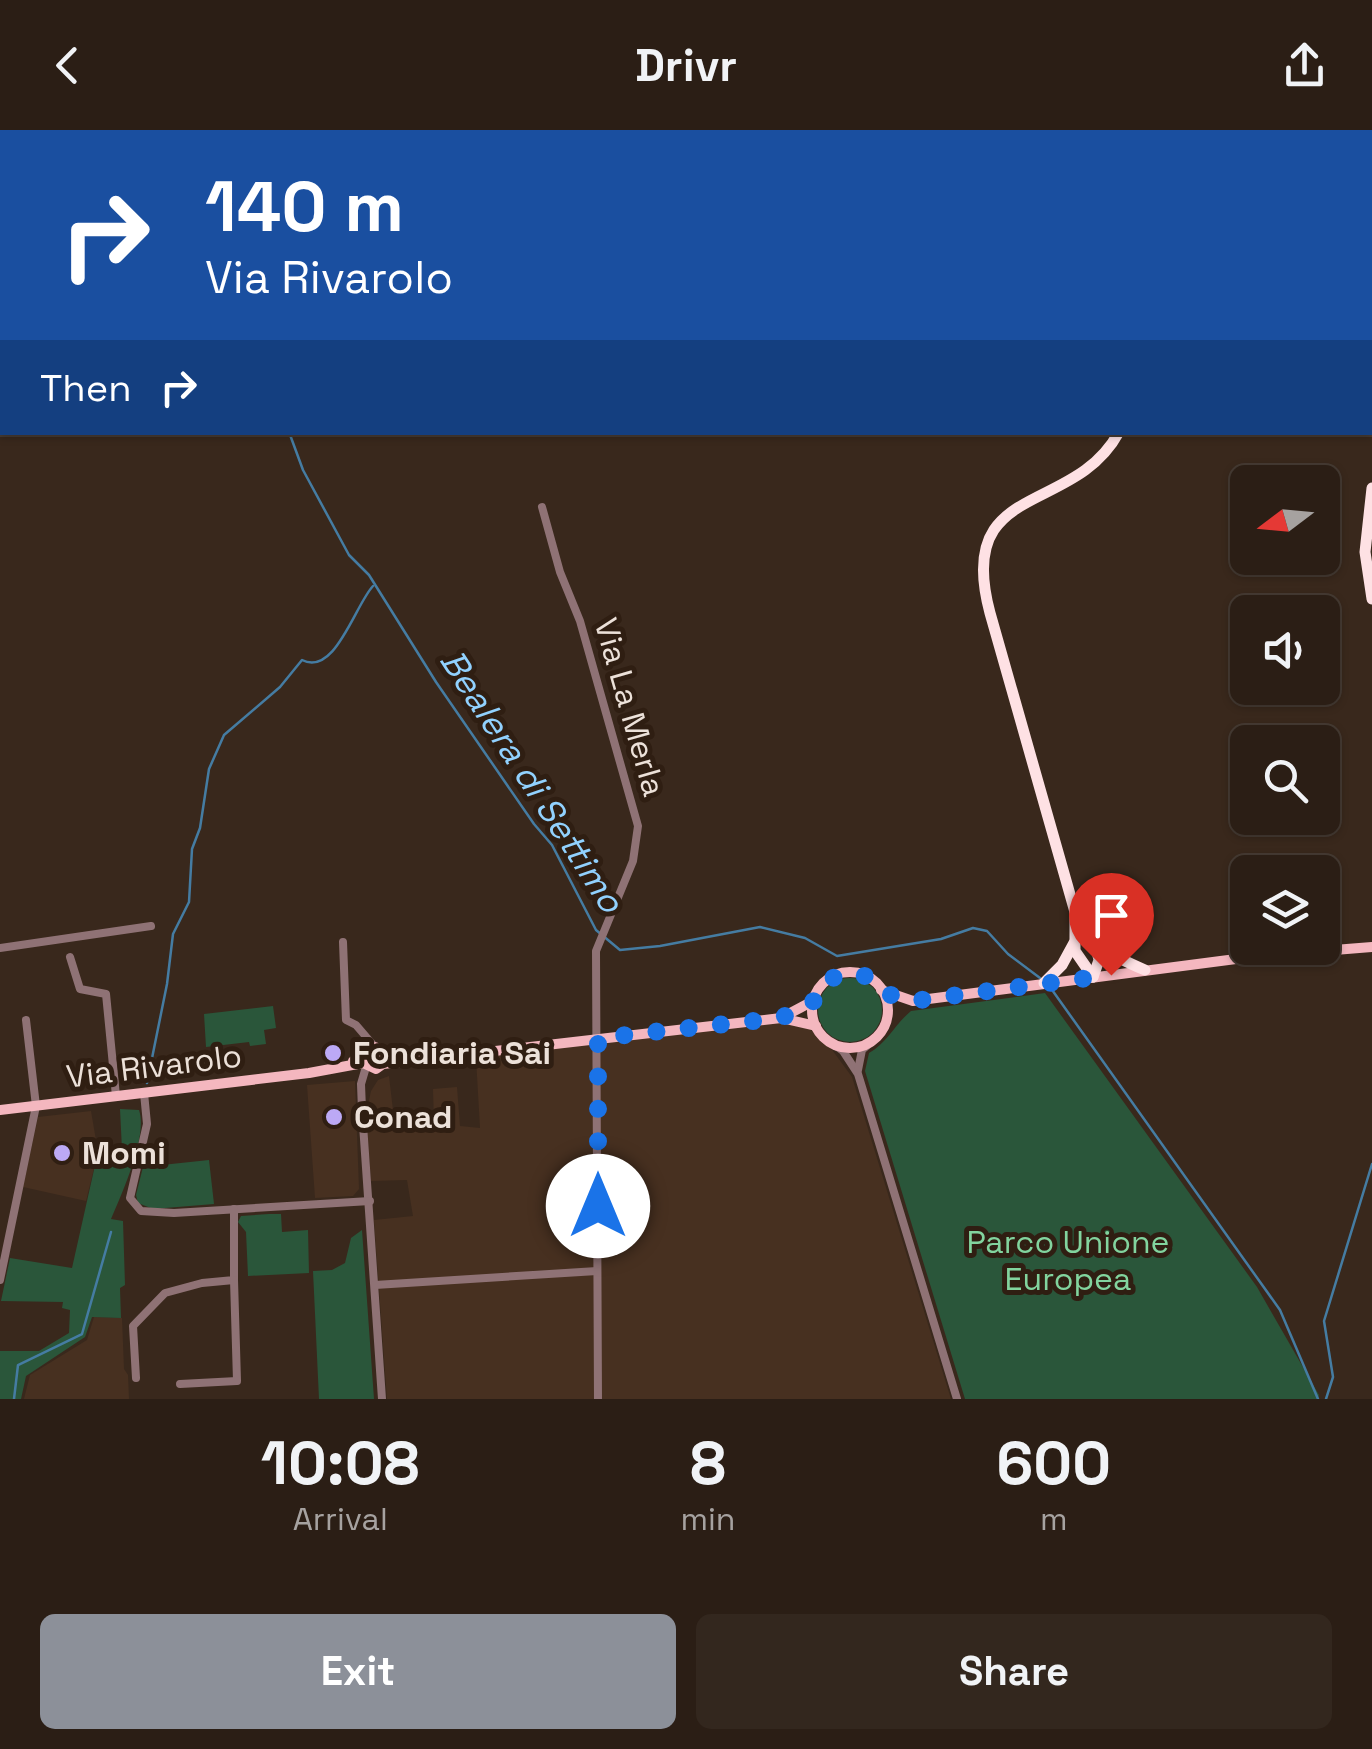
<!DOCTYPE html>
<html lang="en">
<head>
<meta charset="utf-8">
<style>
	:root { --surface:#2b1e15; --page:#33271e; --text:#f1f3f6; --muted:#a6a2a0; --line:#473c34; --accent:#8c9099 }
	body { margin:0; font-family:"Space Grotesk",sans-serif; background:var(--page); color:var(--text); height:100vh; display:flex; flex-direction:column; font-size:38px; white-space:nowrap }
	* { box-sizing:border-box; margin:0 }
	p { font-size:32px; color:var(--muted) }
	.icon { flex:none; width:55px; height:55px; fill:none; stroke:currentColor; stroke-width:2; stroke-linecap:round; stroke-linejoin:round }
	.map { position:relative; height:1269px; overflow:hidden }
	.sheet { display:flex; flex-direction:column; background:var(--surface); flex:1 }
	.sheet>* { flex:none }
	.hud { position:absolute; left:0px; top:0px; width:1372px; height:305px; box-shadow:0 2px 8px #0004,0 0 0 2px var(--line); background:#1a4fa0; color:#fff; overflow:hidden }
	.needle { width:65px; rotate:254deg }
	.fabs { position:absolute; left:1230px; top:335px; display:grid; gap:20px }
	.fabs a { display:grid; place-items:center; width:110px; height:110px; border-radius:15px; background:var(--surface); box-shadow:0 2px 8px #0004,0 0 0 2px var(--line); font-size:50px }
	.pin { position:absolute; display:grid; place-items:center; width:85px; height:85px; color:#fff; margin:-102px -42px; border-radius:50% 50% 50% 0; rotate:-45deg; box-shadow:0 0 10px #0007 }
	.pin .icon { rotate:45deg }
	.me { position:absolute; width:110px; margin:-55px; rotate:0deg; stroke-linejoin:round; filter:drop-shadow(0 0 8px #0008) }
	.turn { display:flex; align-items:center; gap:35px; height:210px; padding:0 40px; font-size:45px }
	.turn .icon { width:130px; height:130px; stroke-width:2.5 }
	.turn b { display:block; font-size:70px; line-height:85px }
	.then { display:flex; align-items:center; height:95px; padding:0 40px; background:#0003; gap:20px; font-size:38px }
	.eta { display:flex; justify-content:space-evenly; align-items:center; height:170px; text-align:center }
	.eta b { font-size:60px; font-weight:700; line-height:70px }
	.action { display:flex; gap:20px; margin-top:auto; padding:20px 40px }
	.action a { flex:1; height:115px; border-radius:15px; background:var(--accent); color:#fff; font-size:40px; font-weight:700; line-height:115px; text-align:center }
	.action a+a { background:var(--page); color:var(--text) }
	header { display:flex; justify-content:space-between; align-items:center; height:130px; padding:0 40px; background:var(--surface); font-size:45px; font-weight:700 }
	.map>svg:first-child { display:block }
</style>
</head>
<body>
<header><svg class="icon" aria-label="back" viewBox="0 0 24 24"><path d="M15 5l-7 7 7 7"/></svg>Drivr<svg class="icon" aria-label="share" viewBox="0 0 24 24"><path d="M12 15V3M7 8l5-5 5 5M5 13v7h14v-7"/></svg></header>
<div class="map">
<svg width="1372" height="1269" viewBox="0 0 1372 1269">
	<rect width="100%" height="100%" fill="#39281c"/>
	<g fill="#473020">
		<polygon points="788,890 807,896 830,917 852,947 951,1269 387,1269 374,1090 413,1086 407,1050 371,1051 366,984 371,961 378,950 389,946 395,997 434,994 433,959 457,957 460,996 480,998 476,928"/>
		<polygon points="355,951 359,1059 353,1066 315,1068 307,955"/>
		<polygon points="91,981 98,1022 86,1071 23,1057 38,987"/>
		<polygon points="94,1187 122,1188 124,1239 128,1245 129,1269 24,1269 30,1245 87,1210"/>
	</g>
	<g fill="#2a563a">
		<circle cx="850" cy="880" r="32"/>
		<path d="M1045 863 1257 1157 1319 1265 1318 1269H965L865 941 869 923C887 913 895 894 911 881Z"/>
		<polygon points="273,876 276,898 264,900 266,914 250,916 249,912 206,917 204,884"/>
		<path d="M120 979 139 980C148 1006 122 1063 111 1089L123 1091 125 1155 120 1158 121 1188 92 1187 85 1207 26 1246 21 1269H0V1221H39L69 1203 70 1180 62 1178 63 1172 1 1171 10 1128 72 1138 98 1022 122 1020Z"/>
		<polygon points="209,1030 214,1074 153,1079 138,1073 136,1065 143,1037"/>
		<polygon points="269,1084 281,1084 282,1102 308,1100 309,1143 248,1146 246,1102 238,1092 241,1086"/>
		<polygon points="362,1100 374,1269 319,1269 313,1141 332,1140 345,1133 351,1108"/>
	</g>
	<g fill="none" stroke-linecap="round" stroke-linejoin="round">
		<g stroke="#457ca2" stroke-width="2.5">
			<polyline points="75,0 78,2"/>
			<polyline points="110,0 112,2"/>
			<polyline points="716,0 716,2"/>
			<polyline points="161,2 164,0"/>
			<polyline points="0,75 2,75"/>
			<polyline points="289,302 303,340 349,425 369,445 436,552 534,694 552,715 596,800 620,820 660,816 760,797 805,808 837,826 941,809 973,798 987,801 1008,824 1040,848"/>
			<polyline points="1050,857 1280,1180 1318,1269"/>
			<path d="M147 953 167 854 173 804 189 772 192 719 200 698 209 639 224 605 280 557 302 530C335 547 355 475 373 456"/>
			<polyline points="14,1269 18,1235 82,1204 111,1102"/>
			<polyline points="1326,1269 1333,1247 1324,1191 1372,1034"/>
		</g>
		<g stroke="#8f7275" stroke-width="8">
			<polyline points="542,377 560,442 580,491 638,696 633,731 596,821 598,1269"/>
			<polyline points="343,812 346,890 356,895 374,916"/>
			<polyline points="0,818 151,796"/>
			<polyline points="70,827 80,859 106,864 116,966"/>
			<polyline points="832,913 843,921 858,944 957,1269"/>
			<polyline points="366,937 361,954 362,980 382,1269"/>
			<polyline points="858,940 862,920 874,910"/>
			<polyline points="144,963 147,994 130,1068 141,1081 174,1083 370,1071"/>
			<polyline points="0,1150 36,976 26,890"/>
			<polyline points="375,1155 597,1141"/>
			<polyline points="136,1248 133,1196 165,1163 202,1153 234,1150 234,1079"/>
			<polyline points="180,1254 237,1251 234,1150"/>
		</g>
		<g stroke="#f4b7bf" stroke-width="10">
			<circle cx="850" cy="880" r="38"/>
			<polyline points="881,860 913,871 1259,826 1372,817"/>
			<polyline points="783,887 813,871"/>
			<polyline points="353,931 371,916 378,918 384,925 399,929"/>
			<polyline points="363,933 376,939 383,934 781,888 816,896"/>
			<polyline points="0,980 309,943 363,933"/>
		</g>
		<g stroke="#fee1e4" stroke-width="11">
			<polyline points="1151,0 1154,2"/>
			<polyline points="1168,0 1171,2"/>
			<polyline points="1254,0 1257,2"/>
			<polyline points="1346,2 1348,0"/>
			<polyline points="1370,226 1372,228"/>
			<polyline points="1370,247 1372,249"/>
			<path d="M1119 302C1073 387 954 349 990 483L1075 782C1095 816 1109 825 1145 840"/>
			<polyline points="1372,358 1365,422 1372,469"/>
			<polyline points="1075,782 1075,821 1093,847"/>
			<polyline points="1093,847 1099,830 1095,813"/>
			<polyline points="1044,853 1062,835 1074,813"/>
		</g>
	</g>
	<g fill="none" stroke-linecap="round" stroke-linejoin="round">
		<polyline stroke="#1a73e8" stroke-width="18" stroke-dasharray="0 32.4" points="598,1076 598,908 781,888 813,872 823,853 843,843 865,846 891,865 912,871 1111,845"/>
	</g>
	<g fill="#bca9f5" stroke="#2f1e12" stroke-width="4">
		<circle cx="333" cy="923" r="10"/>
		<circle cx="334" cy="987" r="10"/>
		<circle cx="62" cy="1023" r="10"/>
	</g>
	<g text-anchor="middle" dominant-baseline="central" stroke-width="10" stroke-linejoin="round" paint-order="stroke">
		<g font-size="32" fill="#ece1d9" stroke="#2f1e12">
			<text transform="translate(630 577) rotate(74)">Via La Merla</text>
			<text transform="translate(154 936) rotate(-7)">Via Rivarolo</text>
		</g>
		<g font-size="32" font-weight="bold" fill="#ece1d9" stroke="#2f1e12" text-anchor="start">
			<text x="353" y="923">Fondiaria Sai</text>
			<text x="354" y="987">Conad</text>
			<text x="82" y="1023">Momi</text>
		</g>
		<g font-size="32" fill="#82d49e" stroke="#2f1e12">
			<text x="1068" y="1112">Parco Unione<tspan x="1068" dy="37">Europea</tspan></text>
		</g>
		<g font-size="35" font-style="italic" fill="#91d1fe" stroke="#2f1e12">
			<text transform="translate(532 651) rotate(57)">Bealera di Settimo</text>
		</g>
	</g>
</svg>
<div class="fabs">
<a><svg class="needle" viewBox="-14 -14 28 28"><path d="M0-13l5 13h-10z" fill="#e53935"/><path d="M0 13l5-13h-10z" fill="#a6a2a0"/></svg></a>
<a><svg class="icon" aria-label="sound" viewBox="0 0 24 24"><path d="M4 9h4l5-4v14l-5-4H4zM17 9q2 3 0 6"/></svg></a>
<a><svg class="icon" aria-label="search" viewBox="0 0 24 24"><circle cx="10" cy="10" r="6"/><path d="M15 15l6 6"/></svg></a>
<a><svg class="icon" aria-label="layers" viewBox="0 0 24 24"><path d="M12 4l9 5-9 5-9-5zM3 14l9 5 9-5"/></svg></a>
</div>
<div class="pin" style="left:1111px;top:845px;background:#d93025"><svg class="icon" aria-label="arrive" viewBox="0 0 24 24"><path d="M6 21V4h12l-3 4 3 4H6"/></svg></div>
<svg class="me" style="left:598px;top:1076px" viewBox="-20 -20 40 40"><circle r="19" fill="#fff"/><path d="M0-13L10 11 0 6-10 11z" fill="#1a73e8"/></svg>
<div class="hud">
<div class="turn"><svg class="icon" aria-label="right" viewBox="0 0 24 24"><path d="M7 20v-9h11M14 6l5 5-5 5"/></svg><div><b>140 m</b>Via Rivarolo</div></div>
<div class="then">Then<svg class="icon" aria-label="right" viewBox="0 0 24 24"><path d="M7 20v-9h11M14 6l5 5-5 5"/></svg></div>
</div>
</div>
<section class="sheet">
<div class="eta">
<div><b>10:08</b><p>Arrival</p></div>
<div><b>8</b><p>min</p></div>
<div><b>600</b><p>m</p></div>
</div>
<div class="action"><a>Exit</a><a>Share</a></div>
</section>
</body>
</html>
